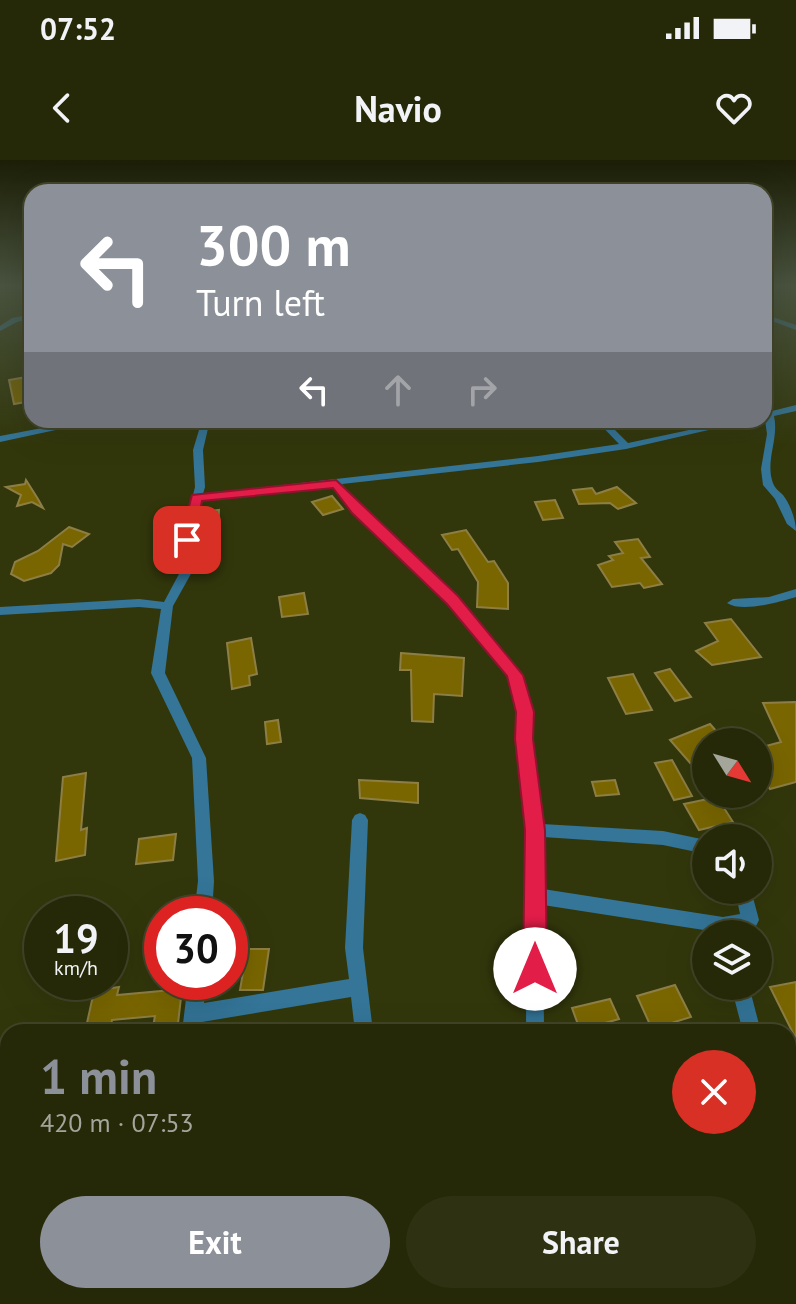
<!DOCTYPE html>
<html lang="en">
<head>
<meta charset="utf-8">
<style>
	:root { --surface:#262908; --page:#2e3112; --text:#f1f3f6; --muted:#a4a69c; --line:#424529; --accent:#8c9099 }
	body { margin:0; font-family:"PT Sans",sans-serif; background:var(--page); color:var(--text); height:100vh; display:flex; flex-direction:column; font-size:30px; white-space:nowrap }
	* { box-sizing:border-box; margin:0 }
	p { font-size:26px; color:var(--muted) }
	.icon { flex:none; width:44px; height:44px; fill:none; stroke:currentColor; stroke-width:2; stroke-linecap:round; stroke-linejoin:round }
	.map { position:relative; flex:1; overflow:hidden }
	.drawer { position:absolute; left:0px; top:864px; width:796px; height:280px; display:flex; flex-direction:column; background:var(--surface); border-radius:24px 24px 0 0; box-shadow:0 8px 32px #0002,0 0 0 2px var(--line) }
	.drawer>* { flex:none }
	.hud { position:absolute; left:24px; top:24px; width:748px; height:244px; border-radius:24px; box-shadow:0 8px 32px #0002,0 0 0 2px var(--line); background:#8c9099; color:#fff; overflow:hidden }
	.needle { width:52px; rotate:127deg }
	.tools { position:absolute; left:692px; top:568px; display:grid; gap:16px }
	.tools a { display:grid; place-items:center; width:80px; height:80px; border-radius:50%; background:var(--surface); box-shadow:0 8px 32px #0002,0 0 0 2px var(--line); font-size:40px }
	.speed { position:absolute; left:24px; top:736px; display:flex; gap:16px; font-size:40px; font-weight:700; text-align:center }
	.speed>* { display:grid; place-content:center; width:104px; height:104px; border-radius:50%; background:var(--surface); box-shadow:0 8px 32px #0002,0 0 0 2px var(--line); line-height:1 }
	.speed small { font-size:20px; font-weight:400 }
	.speed .limit { border:12px solid #d22; background:#fff; color:#111 }
	.pin { position:absolute; display:grid; place-items:center; width:68px; height:68px; color:#fff; margin:-34px; border-radius:16px; box-shadow:0 4px 12px #0006 }
	.me { position:absolute; width:88px; margin:-44px; rotate:0deg; stroke-linejoin:round; filter:drop-shadow(0 0 6px #0008) }
	.turn { display:flex; align-items:center; gap:28px; height:168px; padding:0 40px; font-size:36px }
	.turn .icon { width:104px; height:104px; stroke-width:2.5 }
	.turn b { display:block; font-size:56px; line-height:68px }
	.lanes { display:flex; align-items:center; height:76px; padding:0 40px; background:#0003; justify-content:center; gap:40px; direction:ltr }
	.lanes .off { opacity:.35 }
	.round { display:grid; place-items:center; flex:none; width:84px; height:84px; border-radius:42px; background:var(--page) }
	.summary { display:flex; align-items:center; justify-content:space-between; height:136px; padding:0 40px }
	h1 { font-size:48px; font-weight:700; line-height:60px; color:var(--accent) }
	.button { display:flex; gap:16px; margin-top:auto; padding:16px 40px }
	.button a { flex:1; height:92px; border-radius:48px; background:var(--accent); color:#fff; font-size:32px; font-weight:700; line-height:92px; text-align:center }
	.button a+a { background:var(--page); color:var(--text) }
	.status { display:flex; justify-content:space-between; align-items:center; height:56px; padding:0 40px; background:var(--surface); direction:ltr }
	.status svg { height:22px; fill:currentColor }
	header { display:flex; justify-content:space-between; align-items:center; height:104px; padding:0 40px; background:var(--surface); font-size:36px; font-weight:700 }
	.map>svg:first-child { display:block }
</style>
</head>
<body>
<div class="status"><b>07:52</b><svg viewBox="0 0 49 12"><path d="M0 12V9h3v3zM5 12V6h3v6zM10 12V3h3v9zM15 12V0h3v12zM26 1h20v11H26zM47 4h2v5h-2z"/></svg></div>
<header><svg class="icon" aria-label="back" viewBox="0 0 24 24"><path d="M15 5l-7 7 7 7"/></svg>Navio<svg class="icon" aria-label="heart" viewBox="0 0 24 24"><path d="M12 20l-8-8c-3-5 5-10 8-4 3-6 11-1 8 4z"/></svg></header>
<div class="map">
<svg width="796" height="1144" viewBox="0 0 796 1144">
	<rect width="100%" height="100%" fill="#32370b"/>
	<g fill="#796600" stroke="#8d7e45" stroke-width="2">
		<polygon points="32,216 32,241 14,244 9,220"/>
		<polygon points="26,320 38,339 43,348 32,342 17,346 21,335 6,327 25,324"/>
		<polygon points="617,327 636,343 618,349 610,343 579,344 573,330 592,328 596,334"/>
		<polygon points="332,336 343,349 323,355 312,342"/>
		<polygon points="555,340 563,358 543,360 535,342"/>
		<polygon points="219,350 218,371 197,373 202,352"/>
		<polygon points="69,367 89,374 72,387 63,384 59,405 51,413 24,421 11,414 15,402 38,391"/>
		<polygon points="466,370 488,402 494,401 508,423 508,449 477,447 478,422 458,389 452,390 442,375"/>
		<polygon points="638,379 650,397 641,398 662,424 644,428 640,423 612,427 598,405 613,400 609,396 623,393 615,382"/>
		<polygon points="304,433 308,454 282,457 279,437"/>
		<polygon points="731,459 761,497 712,505 696,491 718,481 705,463"/>
		<polygon points="251,478 257,514 249,516 250,525 232,529 227,483"/>
		<polygon points="401,493 464,498 462,536 434,534 433,562 412,561 411,510 400,510"/>
		<polygon points="670,509 691,537 675,541 655,513"/>
		<polygon points="633,514 637,522 652,550 626,554 608,518"/>
		<polygon points="796,542 796,622 770,629 758,612 758,588 781,582 763,543"/>
		<polygon points="278,560 281,582 267,584 265,562"/>
		<polygon points="710,564 726,582 706,582 706,598 691,604 670,580"/>
		<polygon points="672,600 692,636 674,640 655,603"/>
		<polygon points="86,613 81,670 87,668 85,695 56,701 63,617"/>
		<polygon points="359,620 418,623 418,643 360,638"/>
		<polygon points="615,620 619,634 596,636 592,622"/>
		<polygon points="717,637 733,662 699,670 684,644"/>
		<polygon points="176,674 173,700 136,704 139,679"/>
		<polygon points="247,789 269,789 263,830 240,830"/>
		<polygon points="96,822 113,822 112,828 119,827 117,835 182,829 177,872 152,872 155,856 112,860 110,872 85,872"/>
		<polygon points="796,822 796,879 770,827"/>
		<polygon points="675,825 691,857 652,869 637,836"/>
		<polygon points="610,839 619,859 580,870 572,848"/>
	</g>
	<g fill="none" stroke-linecap="round" stroke-linejoin="round">
		<g fill="#347598" fill-rule="evenodd">
			<polygon points="32,154 32,158 17,162 0,171 0,166 12,158"/>
			<polygon points="764,154 796,165 796,170 764,158"/>
			<path d="M796 245V251L774 256C779 278 766 299 772 320 774 328 778 330 783 335 790 344 796 360 796 371L787 364 775 339 763 325 761 309 767 274 764 253Z"/>
			<polygon points="84,260 102,260 0,282 0,276"/>
			<polygon points="202,260 210,260 203,290 205,327 203,334 538,296 619,284 596,260 605,260 628,283 736,260 752,260 626,289 538,302 342,324 361,348 456,437 520,512 532,552 531,579 542,664 663,671 706,680 706,694 663,685 543,677 543,729 723,757 740,754 735,730 751,730 759,760 756,766 723,773 543,745 544,872 526,872 527,670 517,579 518,552 509,517 448,443 353,352 333,325 202,340 192,380 192,412 173,446 165,513 206,598 214,721 212,754 194,754 198,721 192,598 151,513 161,449 139,447 0,455 0,447 139,439 164,442 180,412 182,380 195,327 193,290"/>
			<path d="M796 429V437C779 442 742 453 727 443L733 439 769 437Z"/>
			<polygon points="360,653 365,655 368,660 363,788 373,872 355,872 351,837 202,862 200,872 182,872 188,822 206,822 204,843 349,819 345,788 352,660 355,655"/>
			<polygon points="731,826 749,826 761,872 743,872"/>
			<polygon points="326,1136 350,1136 348,1144 324,1144"/>
			<polygon points="541,1136 565,1136 566,1144 542,1144"/>
		</g>
	</g>
	<linearGradient id="sky" x2="0" y2="1"><stop stop-color="#1c1e06"/><stop offset="0.44" stop-color="#49533f"/><stop offset="1" stop-color="#49533f" stop-opacity="0"/></linearGradient>
	<rect width="796" height="285" fill="url(#sky)"/>
	<polygon fill="#e11d48" stroke="#92132f" stroke-width="2" points="336,320 458,436 523,515 534,552 533,579 545,670 547,809 543,817 535,820 527,817 523,809 525,670 515,579 516,552 507,516 447,444 352,353 333,328 202,341 194,380 187,384 180,380 192,335"/>
</svg>
<div class="tools">
<a><svg class="needle" viewBox="-14 -14 28 28"><path d="M0-13l5 13h-10z" fill="#e53935"/><path d="M0 13l5-13h-10z" fill="#a4a69c"/></svg></a>
<a><svg class="icon" aria-label="sound" viewBox="0 0 24 24"><path d="M4 9h4l5-4v14l-5-4H4zM17 9q2 3 0 6"/></svg></a>
<a><svg class="icon" aria-label="layers" viewBox="0 0 24 24"><path d="M12 4l9 5-9 5-9-5zM3 14l9 5 9-5"/></svg></a>
</div>
<div class="speed"><div>19<small>km/h</small></div><div class="limit">30</div></div>
<div class="pin" style="left:187px;top:380px;background:#d93025"><svg class="icon" aria-label="arrive" viewBox="0 0 24 24"><path d="M6 21V4h12l-3 4 3 4H6"/></svg></div>
<svg class="me" style="left:535px;top:809px" viewBox="-20 -20 40 40"><circle r="19" fill="#fff"/><path d="M0-13L10 11 0 6-10 11z" fill="#e11d48"/></svg>
<div class="hud">
<div class="turn"><svg class="icon" aria-label="left" viewBox="0 0 24 24"><path d="M17 20v-9H6M10 6l-5 5 5 5"/></svg><div><b>300 m</b>Turn left</div></div>
<div class="lanes"><svg class="icon" aria-label="left" viewBox="0 0 24 24"><path d="M17 20v-9H6M10 6l-5 5 5 5"/></svg><svg class="icon off" aria-label="ahead" viewBox="0 0 24 24"><path d="M12 20V5M6 11l6-6 6 6"/></svg><svg class="icon off" aria-label="right" viewBox="0 0 24 24"><path d="M7 20v-9h11M14 6l5 5-5 5"/></svg></div>
</div>
<section class="drawer">
<div class="summary"><div><h1>1 min</h1><p>420 m · 07:53</p></div><a class="round" style="background:#d93025;color:#fff"><svg class="icon" aria-label="close" viewBox="0 0 24 24"><path d="M6 6l12 12M18 6L6 18"/></svg></a></div>
<div class="button"><a>Exit</a><a>Share</a></div>
</section>
</div>
</body>
</html>
